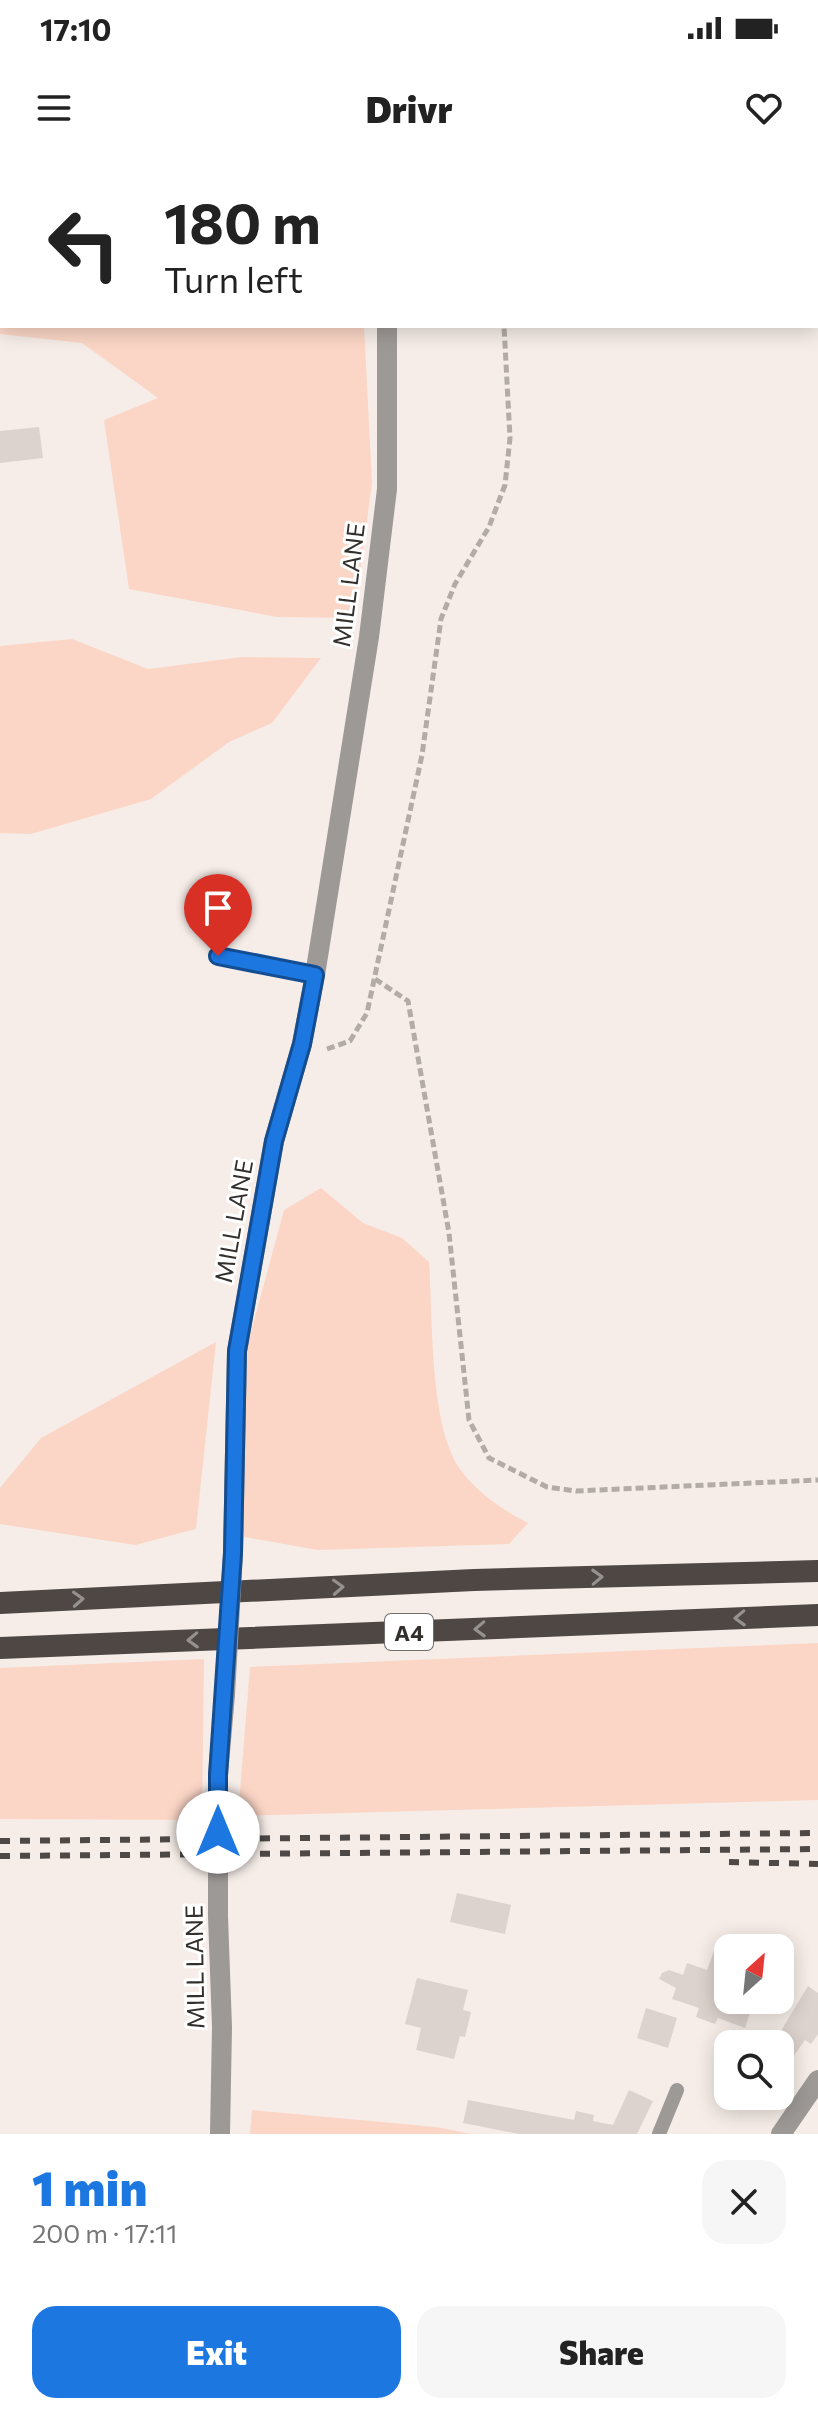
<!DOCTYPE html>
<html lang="en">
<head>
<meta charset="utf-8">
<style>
	:root { --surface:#fff; --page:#f6f6f6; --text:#222; --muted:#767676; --accent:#1d77e1 }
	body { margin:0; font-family:Commissioner,sans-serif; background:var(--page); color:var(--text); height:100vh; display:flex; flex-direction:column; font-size:30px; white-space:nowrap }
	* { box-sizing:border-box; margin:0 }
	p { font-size:26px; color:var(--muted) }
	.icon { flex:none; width:44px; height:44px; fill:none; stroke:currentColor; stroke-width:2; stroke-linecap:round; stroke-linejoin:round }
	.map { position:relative; height:1974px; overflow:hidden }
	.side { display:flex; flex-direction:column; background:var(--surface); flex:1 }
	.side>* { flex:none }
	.banner { position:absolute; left:0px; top:0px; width:818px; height:168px; box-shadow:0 4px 20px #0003; background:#fff; color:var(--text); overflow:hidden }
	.needle { width:52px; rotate:27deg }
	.controls { position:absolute; left:714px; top:1774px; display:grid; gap:16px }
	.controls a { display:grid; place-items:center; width:80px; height:80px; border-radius:16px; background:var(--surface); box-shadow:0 4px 20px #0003; font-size:40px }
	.pin { position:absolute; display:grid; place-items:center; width:68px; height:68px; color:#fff; margin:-82px -34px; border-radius:50% 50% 50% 0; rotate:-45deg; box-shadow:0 0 8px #0007 }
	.pin .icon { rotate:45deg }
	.me { position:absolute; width:88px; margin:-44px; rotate:0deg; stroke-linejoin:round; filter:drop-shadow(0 0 6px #0008) }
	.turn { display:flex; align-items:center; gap:28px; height:168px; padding:0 32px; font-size:36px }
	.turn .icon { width:104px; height:104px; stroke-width:2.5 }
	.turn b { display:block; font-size:56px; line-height:68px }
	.round { display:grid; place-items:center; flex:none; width:84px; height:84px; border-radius:24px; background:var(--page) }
	.summary { display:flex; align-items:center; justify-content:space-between; height:136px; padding:0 32px }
	h1 { font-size:48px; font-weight:800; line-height:60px; color:var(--accent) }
	.primary-button { display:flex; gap:16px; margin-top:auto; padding:16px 32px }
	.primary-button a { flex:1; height:92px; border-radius:24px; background:var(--accent); color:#fff; font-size:32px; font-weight:800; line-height:92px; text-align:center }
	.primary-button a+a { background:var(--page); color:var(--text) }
	.status { display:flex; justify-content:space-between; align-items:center; height:56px; padding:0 40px; background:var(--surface); direction:ltr }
	.status svg { height:22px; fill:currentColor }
	header { display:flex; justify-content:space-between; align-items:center; height:104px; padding:0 32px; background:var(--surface); font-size:36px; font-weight:800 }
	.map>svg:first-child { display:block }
</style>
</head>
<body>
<div class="status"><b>17:10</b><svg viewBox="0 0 49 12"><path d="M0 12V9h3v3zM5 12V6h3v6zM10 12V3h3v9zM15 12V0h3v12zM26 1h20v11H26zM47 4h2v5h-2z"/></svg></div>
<header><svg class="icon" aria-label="menu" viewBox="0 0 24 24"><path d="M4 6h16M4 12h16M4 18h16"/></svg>Drivr<svg class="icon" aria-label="heart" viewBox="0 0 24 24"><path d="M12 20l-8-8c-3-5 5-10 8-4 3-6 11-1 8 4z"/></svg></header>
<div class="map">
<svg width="818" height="1974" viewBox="0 0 818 1974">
	<rect width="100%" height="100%" fill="#f6ede8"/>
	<g fill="#fbd6c6">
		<polygon points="0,0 77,2 2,2 2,166 364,166 372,323 354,458 277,457 129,429 104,260 158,238 82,183 0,174"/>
		<polygon points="72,479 148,509 242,497 321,498 272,563 229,582 151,639 31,674 0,673 0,486"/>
		<path d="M321 1028 363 1063 402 1078 429 1102C433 1157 429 1265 460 1309 476 1332 504 1351 528 1363L509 1384 318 1390 244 1377 240 1336 248 1183 284 1050Z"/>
		<polygon points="216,1182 196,1369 135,1385 0,1364 0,1328 41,1278"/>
		<polygon points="818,1483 818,1640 238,1656 250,1507"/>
		<polygon points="204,1499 202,1660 0,1659 0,1508"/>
		<polygon points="252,1950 436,1967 471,1974 250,1974"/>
	</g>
	<g fill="#dcd2ce">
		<polygon points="39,267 43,298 0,303 0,271"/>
		<polygon points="457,1733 511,1745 505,1774 450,1762"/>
		<polygon points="714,1791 728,1796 728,1840 754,1840 745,1868 718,1858 715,1864 696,1857 699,1848 672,1839 676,1828 659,1819 662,1813 669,1810 683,1815 687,1803 707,1810"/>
		<polygon points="417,1818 468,1830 463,1850 471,1852 465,1877 460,1876 454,1899 416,1890 421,1868 405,1864"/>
		<polygon points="808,1826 818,1833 818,1874 811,1884 805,1880 793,1897 780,1888 780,1884 773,1884"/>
		<polygon points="646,1848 677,1858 668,1888 637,1878"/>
		<polygon points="629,1930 653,1941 637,1974 519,1974 463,1963 468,1940 574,1960 576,1951 594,1955 593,1961 613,1965"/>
	</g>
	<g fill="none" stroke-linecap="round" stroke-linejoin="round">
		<g stroke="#b3aba7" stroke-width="5" stroke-dasharray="8 4" stroke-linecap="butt">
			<polyline points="494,0 494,2"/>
			<polyline points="816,157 818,157"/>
			<polyline points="375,819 408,841 449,1073 469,1260 489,1298 547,1327 576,1331 818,1320"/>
			<polyline points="327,889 350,881 367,853 422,595 441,459 455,424 489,367 505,325 510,278 504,166"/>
		</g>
		<g stroke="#9d9997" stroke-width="14">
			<polyline points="218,796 315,815"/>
			<polyline points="659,1974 677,1930"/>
		</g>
		<g stroke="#9d9997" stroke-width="20">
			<polyline points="351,0 352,2"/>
			<polyline points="233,1393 237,1191 274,981 302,884 315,815 369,477 387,329 387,166"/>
			<polyline points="218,1615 225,1535"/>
			<polyline points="218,1756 222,1867 220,1974"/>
			<polyline points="781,1974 818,1920"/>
		</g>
		<g stroke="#4e4744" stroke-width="22">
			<polyline points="0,1443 474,1420 818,1411"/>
			<polyline points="0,1488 818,1455"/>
		</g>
		<g stroke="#4e4947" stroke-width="6" stroke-dasharray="10 10" stroke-linecap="butt">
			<polyline points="0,1681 818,1673"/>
			<polyline points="0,1696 818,1689"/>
			<polyline points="729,1702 818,1704"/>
		</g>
		<g stroke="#9d9997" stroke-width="20">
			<polyline points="225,1535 233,1393"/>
			<polyline points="218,1615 218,1756"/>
		</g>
	</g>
	<defs><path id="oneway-chevron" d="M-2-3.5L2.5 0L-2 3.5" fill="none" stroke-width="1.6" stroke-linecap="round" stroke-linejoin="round" transform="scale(2)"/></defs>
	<g stroke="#95918f">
		<use href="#oneway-chevron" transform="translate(597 1417) rotate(-2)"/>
		<use href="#oneway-chevron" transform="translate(338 1427) rotate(-3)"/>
		<use href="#oneway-chevron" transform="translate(78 1439) rotate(-3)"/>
		<use href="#oneway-chevron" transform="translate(740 1458) rotate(178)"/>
		<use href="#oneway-chevron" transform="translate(480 1469) rotate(178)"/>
		<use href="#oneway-chevron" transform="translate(193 1480) rotate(178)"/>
	</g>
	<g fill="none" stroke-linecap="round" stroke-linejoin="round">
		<defs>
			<polyline id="route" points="218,796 315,815 302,884 274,981 237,1191 233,1393 218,1615 218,1672"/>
		</defs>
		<use href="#route" stroke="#134d92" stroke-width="20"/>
		<use href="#route" stroke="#1d77e1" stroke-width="14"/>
	</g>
	<g text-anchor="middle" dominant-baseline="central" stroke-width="6" stroke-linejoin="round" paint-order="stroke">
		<rect fill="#fff" stroke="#706d6c" stroke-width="2" x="385" y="1454" width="48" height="36" rx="6"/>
		<g font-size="22" font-weight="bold" fill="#332f2d">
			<text x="409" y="1472">A4</text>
		</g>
		<g font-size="24" fill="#332f2d" stroke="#fff">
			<text transform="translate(348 425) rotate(-83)">MILL LANE</text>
			<text transform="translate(233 1061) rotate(-80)">MILL LANE</text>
			<text transform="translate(194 1807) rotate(-91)">MILL LANE</text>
		</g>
	</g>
</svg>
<div class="controls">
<a><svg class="needle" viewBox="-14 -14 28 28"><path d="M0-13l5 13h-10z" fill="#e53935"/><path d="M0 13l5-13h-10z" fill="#767676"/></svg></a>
<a><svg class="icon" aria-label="search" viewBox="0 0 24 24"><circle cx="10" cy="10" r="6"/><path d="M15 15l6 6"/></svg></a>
</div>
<div class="pin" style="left:218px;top:796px;background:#d93025"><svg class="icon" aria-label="arrive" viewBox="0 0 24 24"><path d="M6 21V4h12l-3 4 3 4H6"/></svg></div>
<svg class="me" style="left:218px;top:1672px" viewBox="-20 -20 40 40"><circle r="19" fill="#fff"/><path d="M0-13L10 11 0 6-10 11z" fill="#1d77e1"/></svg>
<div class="banner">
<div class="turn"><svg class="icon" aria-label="left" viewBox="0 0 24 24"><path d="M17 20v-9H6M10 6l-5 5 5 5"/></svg><div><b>180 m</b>Turn left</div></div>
</div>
</div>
<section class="side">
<div class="summary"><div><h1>1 min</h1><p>200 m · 17:11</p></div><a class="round"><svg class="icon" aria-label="close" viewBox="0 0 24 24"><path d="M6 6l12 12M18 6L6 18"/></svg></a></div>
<div class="primary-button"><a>Exit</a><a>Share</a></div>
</section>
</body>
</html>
